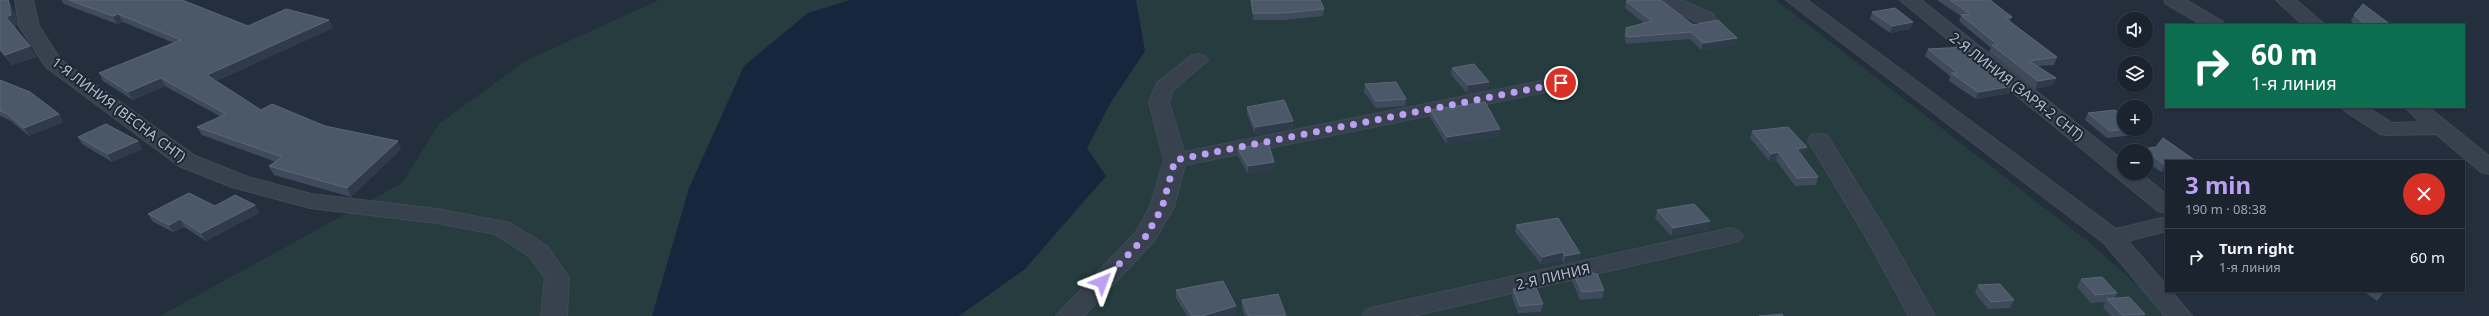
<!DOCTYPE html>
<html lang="en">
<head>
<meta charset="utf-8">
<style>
	:root { --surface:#1b232e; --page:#242b36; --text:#f1f3f6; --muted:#a0a4aa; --line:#39404a; --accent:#bca0f2 }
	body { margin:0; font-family:"Noto Sans",sans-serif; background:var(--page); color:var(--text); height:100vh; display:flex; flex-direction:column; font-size:15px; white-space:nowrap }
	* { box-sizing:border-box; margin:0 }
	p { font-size:13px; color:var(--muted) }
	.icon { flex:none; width:22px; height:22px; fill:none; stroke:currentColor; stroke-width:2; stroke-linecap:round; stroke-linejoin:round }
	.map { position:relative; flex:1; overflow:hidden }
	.side { position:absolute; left:2165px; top:160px; width:300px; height:132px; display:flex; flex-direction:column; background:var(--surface); border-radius:0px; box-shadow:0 1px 3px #0004,0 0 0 1px var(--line) }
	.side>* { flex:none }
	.hud { position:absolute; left:2165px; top:24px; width:300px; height:84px; border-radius:0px; box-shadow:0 1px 3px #0004,0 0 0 1px var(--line); background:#0b6e4f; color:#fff; overflow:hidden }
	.controls { position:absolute; left:2117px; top:12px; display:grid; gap:8px }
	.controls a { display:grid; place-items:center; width:36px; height:36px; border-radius:50%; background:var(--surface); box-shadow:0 1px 3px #0004,0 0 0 1px var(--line); font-size:20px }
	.pin { position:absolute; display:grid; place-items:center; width:34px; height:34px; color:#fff; margin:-17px; border:2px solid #fff; border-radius:50%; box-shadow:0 1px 4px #0007 }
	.me { position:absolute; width:44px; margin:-22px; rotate:44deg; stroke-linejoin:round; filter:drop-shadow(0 0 3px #0008) }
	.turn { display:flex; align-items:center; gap:14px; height:84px; padding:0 20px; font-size:18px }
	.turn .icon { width:52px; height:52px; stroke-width:2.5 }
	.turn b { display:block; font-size:28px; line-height:34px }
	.round { display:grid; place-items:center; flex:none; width:42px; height:42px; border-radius:21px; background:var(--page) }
	.overview { display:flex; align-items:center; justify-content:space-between; height:68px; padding:0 20px }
	h1 { font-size:24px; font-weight:700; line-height:30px; color:var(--accent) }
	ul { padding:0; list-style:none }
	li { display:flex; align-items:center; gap:12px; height:56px; padding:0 20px; border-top:1px solid var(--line) }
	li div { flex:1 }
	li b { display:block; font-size:15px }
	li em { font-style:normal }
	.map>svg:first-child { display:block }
</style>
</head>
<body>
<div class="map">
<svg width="2489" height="316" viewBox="0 0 2489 316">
	<rect width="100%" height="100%" fill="#242f3e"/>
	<polygon fill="#263c3f" points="659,0 1776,0 2091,244 2172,316 160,316 402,183 439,124 525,61"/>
	<polygon fill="#17263c" points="850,0 1136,0 1145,51 1111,102 1087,148 1106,176 1025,269 959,316 652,316 689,188 744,66 808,13"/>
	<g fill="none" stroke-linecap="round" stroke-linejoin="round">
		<defs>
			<g id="street">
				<polygon points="15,0 33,0 39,26 60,59 195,156 248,177 311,194 437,209 510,223 547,246 569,278 567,316 541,316 545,278 529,256 495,234 437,223 310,208 232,187 179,166 46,67 19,26"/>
				<polygon points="1657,0 1681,0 1713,14 1715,18 1713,22 1699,22 1659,4"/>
				<polygon points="1786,0 1807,0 2116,229 2166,217 2166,231 2128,241 2166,285 2166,291 2171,291 2192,316 2165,316 2104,243"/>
				<polygon points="1900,0 1921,0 2124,161 2124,173 2140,173 2166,194 2166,213 2158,211"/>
				<polygon points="2164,0 2186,0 2222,21 2225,25 2202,25 2166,4"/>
				<polygon points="2276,0 2296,0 2325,25 2303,25"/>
				<polygon points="1198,54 1205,56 1208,60 1173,90 1169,102 1184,152 1561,77 1568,79 1571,83 1568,87 1561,89 1185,165 1174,207 1154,241 1084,316 1056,316 1136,232 1150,207 1164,160 1149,102 1157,83 1191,56"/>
				<polygon points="2342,107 2367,107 2392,123 2420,122 2405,107 2428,107 2489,156 2489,174 2481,172 2436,134 2388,135 2380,134 2345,111"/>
				<polygon points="1819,134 1827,135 1830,140 1890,237 1935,316 1909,316 1866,237 1808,140 1811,135"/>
				<polygon points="1731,228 1739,231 1743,236 1739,241 1413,316 1362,316 1366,310 1375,307"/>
			</g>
		</defs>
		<use href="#street" stroke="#414a57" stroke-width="2"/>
		<use href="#street" fill="#38414e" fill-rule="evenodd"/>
	</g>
	<g fill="#3f4b5c">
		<polygon points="0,0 15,13 17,25 14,27 37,57 12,65 0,51"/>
		<polygon points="61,0 185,0 184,1 248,26 329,20 333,28 216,81 261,110 325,126 401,149 351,197 274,175 269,166 276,162 202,135 197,127 221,117 165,86 133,100 103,81 99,73 174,43 123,22 117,24 64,4"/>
		<polygon points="1251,0 1320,0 1324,9 1323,16 1283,20 1253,20"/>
		<polygon points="1937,0 1990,0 2012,17 2010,21 2057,57 2054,65 2038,66 2056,78 2053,85 2035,89 1989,52 1991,48 1959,21 1961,16"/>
		<polygon points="1626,1 1693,25 1737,38 1735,45 1701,50 1690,39 1626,44 1624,35 1626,28 1644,23 1625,8"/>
		<polygon points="1872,12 1913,22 1910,29 1890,33 1870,19"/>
		<polygon points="2354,15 2391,25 2354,25 2351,21"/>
		<polygon points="1928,49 2011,93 1976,99 1949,81 1950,76 1925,56"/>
		<polygon points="1452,68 1489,82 1488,90 1467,93 1451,75"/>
		<polygon points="0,80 59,114 63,122 29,136 11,121 0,116"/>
		<polygon points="1365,84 1406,99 1405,106 1376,108 1364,92"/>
		<polygon points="1247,107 1293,121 1293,128 1255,134 1247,114"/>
		<polygon points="1430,110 1499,137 1446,144 1430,117"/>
		<polygon points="2088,113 2124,129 2137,129 2134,135 2107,138 2085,120"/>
		<polygon points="1752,131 1804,155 1801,155 1818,177 1816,185 1795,186 1776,160 1769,161 1750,138"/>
		<polygon points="78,137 142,149 112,162 82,144"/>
		<polygon points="2156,147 2166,161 2166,172 2161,172 2146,161 2146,151 2142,151 2143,149"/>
		<polygon points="1238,149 1274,162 1274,170 1248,174 1238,156"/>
		<polygon points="255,205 259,213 206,241 184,227 173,232 153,222 148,214 215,206"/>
		<polygon points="1657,210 1708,229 1671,236 1655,218"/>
		<polygon points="1516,225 1580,253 1578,260 1564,264 1562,260 1541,264 1515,232"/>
		<polygon points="1573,273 1604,290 1603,298 1580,300 1572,281"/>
		<polygon points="2081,279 2117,293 2115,298 2145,314 2143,316 2111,316 2103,307 2105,302 2091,303 2077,287"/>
		<polygon points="1978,285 2014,300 2010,308 1988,309 1975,293"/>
		<polygon points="1513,289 1543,304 1541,312 1518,313 1512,297"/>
		<polygon points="1176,290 1236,306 1236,314 1229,316 1187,316 1176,298"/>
		<polygon points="2363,291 2385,291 2377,301"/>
		<polygon points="1242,300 1286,316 1245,316 1242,308"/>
	</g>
	<g fill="#2f3b4b">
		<polygon points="8,0 9,0 15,13 17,25 12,27 6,17"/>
		<polygon points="118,14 123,22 117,24 113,16"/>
		<polygon points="329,20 333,28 211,83 207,75"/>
		<polygon points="1913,22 1910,29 1890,33 1892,26"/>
		<polygon points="1737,38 1735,45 1701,50 1703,43"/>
		<polygon points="30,46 37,57 12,65 5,55"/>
		<polygon points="161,78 165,86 133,100 128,92"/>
		<polygon points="2056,78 2053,85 2035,89 2038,81"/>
		<polygon points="1489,82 1488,90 1467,93 1468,85"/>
		<polygon points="2014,86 2011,93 1976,99 1978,92"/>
		<polygon points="59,114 63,122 29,136 24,128"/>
		<polygon points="1293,121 1293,128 1255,134 1255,127"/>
		<polygon points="1500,129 1499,137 1446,144 1447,137"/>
		<polygon points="138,141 142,149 112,162 108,154"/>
		<polygon points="398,141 401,149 351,197 347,188"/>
		<polygon points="1807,147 1804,155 1795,156 1797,149"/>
		<polygon points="1778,152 1776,160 1769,161 1771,154"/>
		<polygon points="1274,162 1274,170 1248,174 1248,166"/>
		<polygon points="2165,165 2166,165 2166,172 2161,172"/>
		<polygon points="255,205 259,213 206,241 201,233"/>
		<polygon points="180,219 184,227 173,232 169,225"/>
		<polygon points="1710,221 1708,229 1671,236 1673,228"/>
		<polygon points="1563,252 1562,260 1541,264 1542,257"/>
		<polygon points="1580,253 1578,260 1564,264 1565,256"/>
		<polygon points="1236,306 1236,314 1229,316 1202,316"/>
	</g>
	<g fill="#4b5868" stroke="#5c6777">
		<polygon points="0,0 8,0 9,3 11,15 6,17 30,46 5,55 0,49"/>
		<polygon points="69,0 182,0 248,26 286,9 329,20 207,75 261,110 272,104 325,126 398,141 347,188 269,166 282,157 197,127 226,114 161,78 128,92 99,73 181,40 118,14 113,16"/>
		<polygon points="1251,0 1320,0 1324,9 1284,13 1253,13"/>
		<polygon points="1631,0 1661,0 1693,25 1718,20 1737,38 1703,43 1691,32 1627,37 1626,28 1652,21 1626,1"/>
		<polygon points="1950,0 1990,0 2012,17 2005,18 2057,57 2029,61 2056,78 2038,81 1992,45 1998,45 1961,15 1970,14"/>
		<polygon points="2363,4 2391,25 2366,25 2354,15"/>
		<polygon points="1895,8 1913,22 1892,26 1872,12"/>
		<polygon points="1966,47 2014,86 1978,92 1951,73 1958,73 1928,49"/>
		<polygon points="1474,64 1489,82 1468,85 1452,68"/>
		<polygon points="0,80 30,92 59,114 24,128 6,113 0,111"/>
		<polygon points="1396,82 1406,99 1376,101 1365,84"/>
		<polygon points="1284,100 1293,121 1255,127 1247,107"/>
		<polygon points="1485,102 1500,129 1447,137 1430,110"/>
		<polygon points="2115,110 2124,117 2124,129 2128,129 2110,131 2088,113"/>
		<polygon points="106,124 138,141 108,154 78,137"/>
		<polygon points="1788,127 1807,147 1797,149 1818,177 1797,178 1778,152 1771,154 1752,131"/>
		<polygon points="2163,138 2196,161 2166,161 2166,165 2165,165 2143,149 2156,147"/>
		<polygon points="1268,142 1274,162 1248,166 1238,149"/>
		<polygon points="189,193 215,206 235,195 255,205 201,233 180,219 169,225 148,214"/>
		<polygon points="1694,204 1710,221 1673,228 1657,210"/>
		<polygon points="1558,218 1580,253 1565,256 1563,252 1542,257 1516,225"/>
		<polygon points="1590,269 1594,274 1597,274 1604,290 1582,292 1573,273"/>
		<polygon points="2102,277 2117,293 2095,295 2081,279"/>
		<polygon points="1223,281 1236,306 1202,316 1192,316 1176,290"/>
		<polygon points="2000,284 2014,300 1991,302 1978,285"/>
		<polygon points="1536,288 1543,304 1520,306 1513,289"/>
		<polygon points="2379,291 2384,291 2382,293"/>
		<polygon points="1278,294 1286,316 1249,316 1242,300"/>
		<polygon points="2129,297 2145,314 2122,315 2107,299"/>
		<polygon points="1782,314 1783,316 1759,316"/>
	</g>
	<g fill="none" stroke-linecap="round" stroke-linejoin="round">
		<polyline stroke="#bca0f2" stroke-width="7" stroke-dasharray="0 12.6" points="1102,282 1146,236 1162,208 1175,160 1561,83"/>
	</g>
	<g text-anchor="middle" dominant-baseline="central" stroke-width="4" stroke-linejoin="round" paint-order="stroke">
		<g font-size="14" fill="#b4bcc9" stroke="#1d2633">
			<text transform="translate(2017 86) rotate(38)">2-Я ЛИНИЯ (ЗАРЯ-2 СНТ)</text>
			<text transform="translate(119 109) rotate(37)">1-Я ЛИНИЯ (ВЕСНА СНТ)</text>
			<text transform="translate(1553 276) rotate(-13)">2-Я ЛИНИЯ</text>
		</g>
	</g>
</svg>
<div class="controls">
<a><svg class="icon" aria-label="sound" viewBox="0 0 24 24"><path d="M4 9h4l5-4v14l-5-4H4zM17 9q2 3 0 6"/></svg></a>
<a><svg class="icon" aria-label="layers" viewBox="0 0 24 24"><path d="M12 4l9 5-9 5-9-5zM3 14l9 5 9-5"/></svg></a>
<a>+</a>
<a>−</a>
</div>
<div class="pin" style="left:1561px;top:83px;background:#d93025"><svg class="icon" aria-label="arrive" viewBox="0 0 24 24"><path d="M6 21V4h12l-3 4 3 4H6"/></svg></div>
<svg class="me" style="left:1102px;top:282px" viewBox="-20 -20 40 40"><path d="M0-17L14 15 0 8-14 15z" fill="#bca0f2" stroke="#fff" stroke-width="4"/></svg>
<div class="hud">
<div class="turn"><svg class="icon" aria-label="right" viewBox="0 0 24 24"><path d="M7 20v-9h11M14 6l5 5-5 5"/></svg><div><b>60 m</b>1-я линия</div></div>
</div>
<section class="side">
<div class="overview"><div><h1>3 min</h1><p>190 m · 08:38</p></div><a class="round" style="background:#d93025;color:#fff"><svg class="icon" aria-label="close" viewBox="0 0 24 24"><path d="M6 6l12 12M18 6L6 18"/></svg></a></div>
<ul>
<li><svg class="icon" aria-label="right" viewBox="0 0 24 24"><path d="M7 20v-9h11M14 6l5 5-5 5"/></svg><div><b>Turn right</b><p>1-я линия</p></div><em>60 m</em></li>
</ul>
</section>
</div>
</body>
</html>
